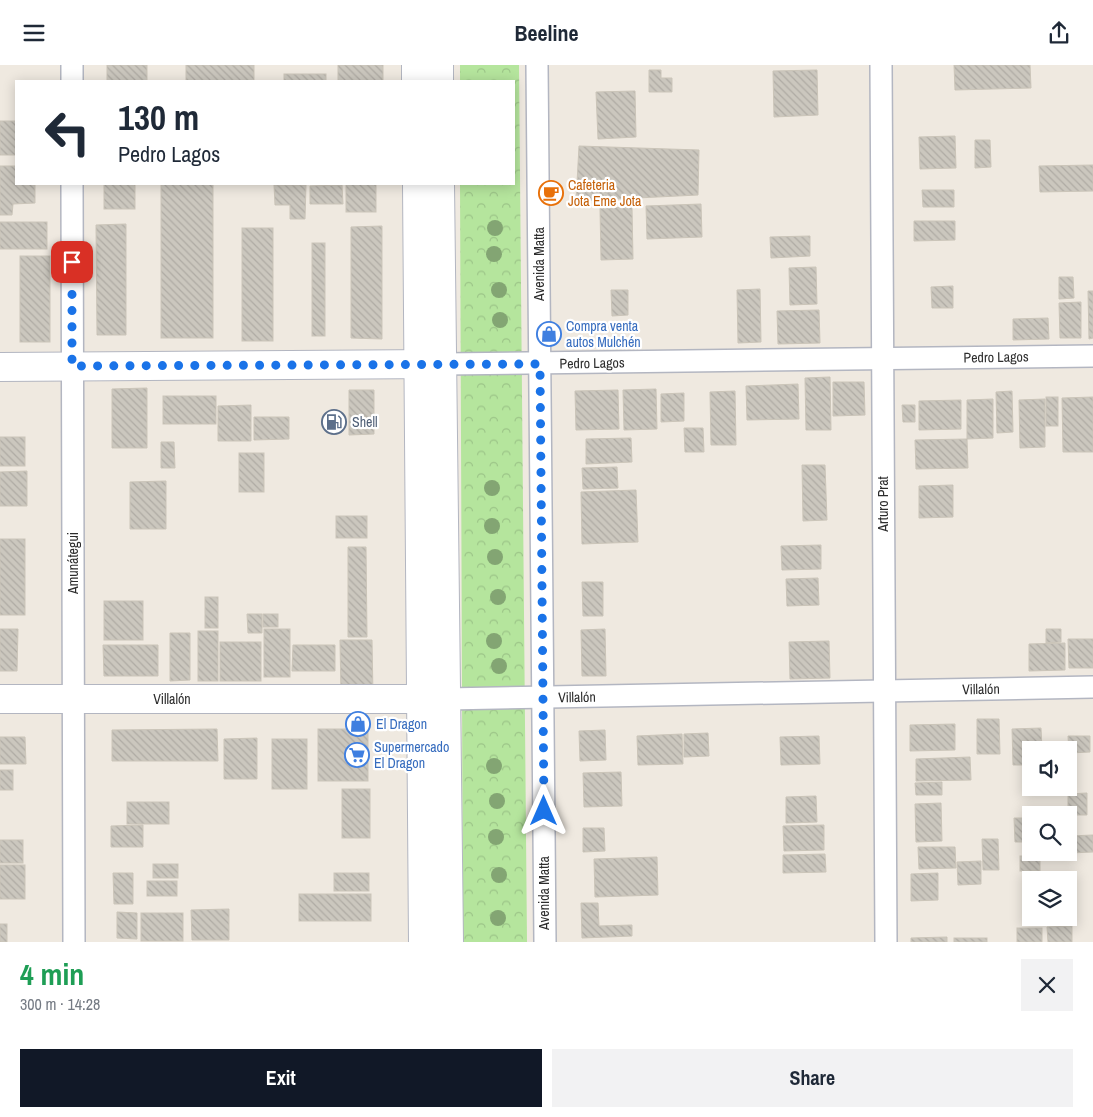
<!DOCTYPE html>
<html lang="en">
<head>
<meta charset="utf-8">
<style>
	:root { --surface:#fff; --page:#f2f2f3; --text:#1f2937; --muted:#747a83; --accent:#111827 }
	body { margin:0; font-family:"Archivo Narrow",sans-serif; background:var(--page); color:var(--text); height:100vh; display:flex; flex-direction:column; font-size:19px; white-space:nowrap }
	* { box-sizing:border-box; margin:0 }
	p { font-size:16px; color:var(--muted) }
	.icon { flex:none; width:28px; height:28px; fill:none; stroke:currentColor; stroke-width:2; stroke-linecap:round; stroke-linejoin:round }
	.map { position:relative; height:877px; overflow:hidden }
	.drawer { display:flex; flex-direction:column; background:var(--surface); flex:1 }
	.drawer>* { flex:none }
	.banner { position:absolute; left:15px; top:15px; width:500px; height:105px; border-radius:0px; box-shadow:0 2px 12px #0003; background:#fff; color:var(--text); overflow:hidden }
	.fabs { position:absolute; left:1022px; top:676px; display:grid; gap:10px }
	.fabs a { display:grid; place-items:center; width:55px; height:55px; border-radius:0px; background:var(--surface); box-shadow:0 2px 12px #0003; font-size:25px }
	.pin { position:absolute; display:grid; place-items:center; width:42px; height:42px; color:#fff; margin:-21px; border-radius:10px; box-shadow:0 2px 8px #0006 }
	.me { position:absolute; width:55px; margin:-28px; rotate:0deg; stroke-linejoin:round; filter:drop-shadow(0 0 4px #0008) }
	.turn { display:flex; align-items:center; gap:18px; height:105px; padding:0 20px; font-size:22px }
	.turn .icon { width:65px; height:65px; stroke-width:2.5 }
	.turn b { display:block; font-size:35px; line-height:42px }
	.round { display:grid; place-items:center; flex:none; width:52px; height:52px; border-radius:0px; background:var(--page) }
	.overview { display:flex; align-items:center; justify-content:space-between; height:85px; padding:0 20px }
	h1 { font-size:30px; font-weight:700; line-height:38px; color:#1e9e55 }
	.button { display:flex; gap:10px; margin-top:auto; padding:10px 20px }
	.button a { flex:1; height:58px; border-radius:0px; background:var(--accent); color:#fff; font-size:20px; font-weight:700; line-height:58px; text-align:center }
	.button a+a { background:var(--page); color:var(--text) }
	header { display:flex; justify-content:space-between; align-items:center; height:65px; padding:0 20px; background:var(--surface); font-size:22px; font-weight:700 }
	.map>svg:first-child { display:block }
</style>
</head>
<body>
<header><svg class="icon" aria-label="menu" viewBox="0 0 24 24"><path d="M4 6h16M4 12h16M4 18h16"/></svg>Beeline<svg class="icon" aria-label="share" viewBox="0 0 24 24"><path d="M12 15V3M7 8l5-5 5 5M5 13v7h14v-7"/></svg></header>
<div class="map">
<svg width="1093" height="877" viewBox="0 0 1093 877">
	<defs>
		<pattern id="forest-crowns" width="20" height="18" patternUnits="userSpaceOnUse" patternTransform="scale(1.25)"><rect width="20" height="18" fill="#b5e59d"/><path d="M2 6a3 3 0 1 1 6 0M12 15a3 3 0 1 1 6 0" fill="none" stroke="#9cc588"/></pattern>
		<pattern id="building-back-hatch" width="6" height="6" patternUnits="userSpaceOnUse" patternTransform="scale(1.25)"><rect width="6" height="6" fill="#cbc7be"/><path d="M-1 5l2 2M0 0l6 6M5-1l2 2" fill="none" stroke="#afaba4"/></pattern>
	</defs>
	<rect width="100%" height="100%" fill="#efe9e0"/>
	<polygon fill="url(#forest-crowns)" points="460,0 519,0 527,877 463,877 460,119 514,119 514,16 460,16"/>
	<g fill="url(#building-back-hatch)" stroke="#cbc5b9">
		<rect x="107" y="0" width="40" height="16"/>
		<rect x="186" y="0" width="68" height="16"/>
		<rect x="338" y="0" width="45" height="16"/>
		<polygon points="954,0 1030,0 1031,23 955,25"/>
		<polygon points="649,5 661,5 661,13 672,13 672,27 649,27"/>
		<polygon points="817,5 818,50 774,52 773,6"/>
		<rect x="284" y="9" width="42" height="7"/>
		<polygon points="635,26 636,72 598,74 596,27"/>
		<rect x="0" y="56" width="16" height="34"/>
		<polygon points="955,71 956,103 920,104 919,72"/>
		<polygon points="975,75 990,75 991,102 975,103"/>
		<polygon points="579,81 699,85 698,130 576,136"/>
		<polygon points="1093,100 1093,126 1040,127 1039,101"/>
		<polygon points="0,101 16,101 16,119 35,119 35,138 13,139 12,150 0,150"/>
		<rect x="104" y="119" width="31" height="25"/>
		<rect x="161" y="119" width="52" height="154"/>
		<rect x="346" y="119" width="30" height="28"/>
		<polygon points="274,120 306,120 305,154 290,154 290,140 275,140"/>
		<polygon points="342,120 343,139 310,139 310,121"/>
		<polygon points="922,125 954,125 954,142 923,142"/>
		<polygon points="701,139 702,172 647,174 646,141"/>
		<polygon points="632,142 633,194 601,195 600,143"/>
		<polygon points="914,156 955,156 955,175 914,176"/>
		<rect x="0" y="157" width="47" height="27"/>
		<polygon points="126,159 126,270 97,270 96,160"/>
		<polygon points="382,161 382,274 351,273 351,162"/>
		<rect x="242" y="163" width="31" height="113"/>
		<polygon points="810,171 810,191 771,193 770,172"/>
		<rect x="312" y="178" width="13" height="93"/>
		<rect x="20" y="191" width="30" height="86"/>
		<polygon points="816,202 817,239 790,240 789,203"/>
		<polygon points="1059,212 1073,212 1074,233 1059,234"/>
		<polygon points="953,221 953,243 932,243 931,222"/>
		<polygon points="760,224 761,277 738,278 737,225"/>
		<polygon points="611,225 628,225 628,250 612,251"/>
		<polygon points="1088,226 1093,226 1093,273 1089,274"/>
		<polygon points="1081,237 1081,273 1060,273 1059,238"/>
		<polygon points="819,245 820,278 778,279 777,246"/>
		<polygon points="1048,253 1049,274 1013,275 1013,254"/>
		<polygon points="830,312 831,365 806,365 805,313"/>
		<polygon points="833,317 864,317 865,350 833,351"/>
		<polygon points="798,319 799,354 747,355 746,321"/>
		<polygon points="147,323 147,383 112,383 112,324"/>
		<polygon points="656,324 657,364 624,365 623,325"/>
		<polygon points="349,325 374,325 374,369 349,370"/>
		<polygon points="618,325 619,364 576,365 575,326"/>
		<polygon points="735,326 736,380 711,380 710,327"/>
		<polygon points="1012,326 1013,367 997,368 996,327"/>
		<polygon points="684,328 684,356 661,357 661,329"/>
		<rect x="163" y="331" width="53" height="28"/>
		<rect x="1046" y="332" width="12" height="29"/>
		<polygon points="1093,332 1093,387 1063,387 1062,333"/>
		<polygon points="993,334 993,373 967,374 967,335"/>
		<polygon points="1045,334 1045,382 1020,383 1019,335"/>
		<polygon points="961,335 961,364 919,365 919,336"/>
		<polygon points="251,340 251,376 218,376 218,341"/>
		<polygon points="902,340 915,340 915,357 903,357"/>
		<polygon points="254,352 289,352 289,374 254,375"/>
		<polygon points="684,363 703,363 704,387 685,387"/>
		<rect x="0" y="372" width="25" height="29"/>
		<polygon points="631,373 632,397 586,399 586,374"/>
		<polygon points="967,374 968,403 916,404 915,375"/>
		<polygon points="161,377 174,377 175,403 161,403"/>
		<rect x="239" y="388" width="25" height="39"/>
		<polygon points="802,400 825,400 827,455 803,456"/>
		<polygon points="617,402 618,423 583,424 582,403"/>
		<polygon points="27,406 27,441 0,441 0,407"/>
		<polygon points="166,416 166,464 130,464 130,417"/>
		<polygon points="953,420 953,452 919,453 919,421"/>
		<polygon points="636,425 638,477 582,479 581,427"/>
		<rect x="336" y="451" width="31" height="22"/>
		<rect x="0" y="474" width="25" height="76"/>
		<polygon points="821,480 821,504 782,505 781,481"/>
		<polygon points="348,482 366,482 367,572 348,572"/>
		<polygon points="818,513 819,540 787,541 786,514"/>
		<polygon points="582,517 603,517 603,551 583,551"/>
		<rect x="205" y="532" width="13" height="31"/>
		<rect x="104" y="536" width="39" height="39"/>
		<polygon points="247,549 262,549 262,568 248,568"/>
		<rect x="263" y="549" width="15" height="13"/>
		<polygon points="0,564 18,564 17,606 0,606"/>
		<rect x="264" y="564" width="26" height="48"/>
		<polygon points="605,564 606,611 582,611 581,565"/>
		<polygon points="1046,564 1061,564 1061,577 1046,578"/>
		<rect x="198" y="566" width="20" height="50"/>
		<polygon points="170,568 190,568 190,615 170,616"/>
		<polygon points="1068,574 1093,574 1093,603 1069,603"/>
		<polygon points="340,575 372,575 373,631 341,631"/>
		<polygon points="829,576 830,613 790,614 789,577"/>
		<rect x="220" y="577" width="41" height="39"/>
		<polygon points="1065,578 1065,605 1029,606 1029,579"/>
		<polygon points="103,580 158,580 158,611 104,611"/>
		<polygon points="293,580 335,580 335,606 292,606"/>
		<polygon points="977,654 999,654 1000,689 977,689"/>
		<polygon points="955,659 955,685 910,686 910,660"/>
		<polygon points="1041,663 1042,685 1031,685 1031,700 1013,700 1012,664"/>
		<polygon points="217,664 218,696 112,696 112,665"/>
		<rect x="318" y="664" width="50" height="52"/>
		<polygon points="605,665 606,695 580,696 579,666"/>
		<polygon points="708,668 709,691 684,692 684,669"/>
		<polygon points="682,669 683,699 638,700 637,671"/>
		<polygon points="819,671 820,699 781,700 780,672"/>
		<polygon points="1068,671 1090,671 1090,687 1069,688"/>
		<polygon points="0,672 25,672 26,699 0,699"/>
		<polygon points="257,673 257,714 224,714 224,674"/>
		<rect x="272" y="674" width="35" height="50"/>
		<polygon points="970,692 971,715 916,716 916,694"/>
		<rect x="0" y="705" width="13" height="20"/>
		<polygon points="621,707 622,741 584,742 583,708"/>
		<polygon points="942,717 942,730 916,730 915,718"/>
		<rect x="342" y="724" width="28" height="49"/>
		<polygon points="1087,728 1087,750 1068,750 1068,729"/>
		<polygon points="816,731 817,757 786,758 786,732"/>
		<rect x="127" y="737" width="42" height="22"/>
		<polygon points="941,738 942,776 916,777 915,739"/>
		<polygon points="1014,753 1031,753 1031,777 1015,777"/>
		<polygon points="143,760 143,782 111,782 111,761"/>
		<polygon points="824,760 824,785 784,786 783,761"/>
		<polygon points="583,763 604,763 605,786 583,787"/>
		<polygon points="1093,770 1093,787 1070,788 1070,771"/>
		<polygon points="982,774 998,774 999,805 983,805"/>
		<rect x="0" y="775" width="23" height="23"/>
		<polygon points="918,782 955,782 956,803 919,804"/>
		<polygon points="825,789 826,807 783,808 783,790"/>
		<rect x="1020" y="791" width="20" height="15"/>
		<polygon points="657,792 658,830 595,832 594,794"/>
		<polygon points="981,796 981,819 958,820 957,797"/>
		<rect x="153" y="799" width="25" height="14"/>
		<rect x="0" y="800" width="25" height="34"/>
		<polygon points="113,808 133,808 133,839 114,839"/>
		<rect x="334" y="808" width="35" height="18"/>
		<polygon points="938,808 938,835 911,836 911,809"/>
		<rect x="147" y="816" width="30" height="15"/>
		<rect x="299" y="829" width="72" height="27"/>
		<polygon points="581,838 598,838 599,861 632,860 632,871 582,873"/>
		<polygon points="229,844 229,875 192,875 191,845"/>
		<polygon points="117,847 137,848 137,874 117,873"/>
		<rect x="141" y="848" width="42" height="28"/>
		<rect x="0" y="859" width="7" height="18"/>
		<polygon points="1072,861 1072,877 1048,877 1047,862"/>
		<rect x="1017" y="863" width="25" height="14"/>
		<polygon points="947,872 947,877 911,877 911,873"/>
		<rect x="954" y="873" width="33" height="4"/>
	</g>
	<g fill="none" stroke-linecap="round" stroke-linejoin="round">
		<defs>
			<g id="minor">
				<polyline points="72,0 72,16"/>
				<polyline points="537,0 545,877"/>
				<polyline points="881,0 886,877"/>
				<polyline points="72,119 74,877"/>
				<polyline points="442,299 1093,291"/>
				<polyline points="446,634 1093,622"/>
			</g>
			<polyline id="tertiary" points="0,634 443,634"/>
			<g id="secondary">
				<polyline points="416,0 416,16"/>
				<polyline points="439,0 439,16"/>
				<polyline points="417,119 423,877"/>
				<polyline points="440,119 449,877"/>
				<polyline points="0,302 436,299"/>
			</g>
		</defs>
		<use href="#minor" stroke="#b3b6c1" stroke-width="24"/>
		<use href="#tertiary" stroke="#b3b6c1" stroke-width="30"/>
		<use href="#secondary" stroke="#b3b6c1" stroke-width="30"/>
		<use href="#minor" stroke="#fff" stroke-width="21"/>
		<use href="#tertiary" stroke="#fff" stroke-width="28"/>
		<use href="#secondary" stroke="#fff" stroke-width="28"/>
	</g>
	<g fill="#83a573">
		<circle cx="495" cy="163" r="8"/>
		<circle cx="494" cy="189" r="8"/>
		<circle cx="499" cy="225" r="8"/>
		<circle cx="500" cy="255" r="8"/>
		<circle cx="492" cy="423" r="8"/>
		<circle cx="492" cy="461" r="8"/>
		<circle cx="495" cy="492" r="8"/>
		<circle cx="498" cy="532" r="8"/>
		<circle cx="494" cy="576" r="8"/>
		<circle cx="499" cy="601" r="8"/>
		<circle cx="494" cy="701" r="8"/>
		<circle cx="497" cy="736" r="8"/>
		<circle cx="496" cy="772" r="8"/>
		<circle cx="499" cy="810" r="8"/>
		<circle cx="498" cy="853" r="8"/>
	</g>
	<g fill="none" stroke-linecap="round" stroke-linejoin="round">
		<polyline stroke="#1a73e8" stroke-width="9" stroke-dasharray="0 16.2" points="72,197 72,301 540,299 544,746"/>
	</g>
	<defs>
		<symbol id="cafe-ring" viewBox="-11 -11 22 22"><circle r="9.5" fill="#fff" stroke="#e8710a" stroke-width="1.5"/><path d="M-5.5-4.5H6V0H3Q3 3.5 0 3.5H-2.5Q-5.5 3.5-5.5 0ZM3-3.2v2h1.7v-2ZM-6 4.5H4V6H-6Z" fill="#e8710a"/></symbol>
		<symbol id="shop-ring" viewBox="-11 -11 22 22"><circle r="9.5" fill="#fff" stroke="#3f7fe0" stroke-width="1.5"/><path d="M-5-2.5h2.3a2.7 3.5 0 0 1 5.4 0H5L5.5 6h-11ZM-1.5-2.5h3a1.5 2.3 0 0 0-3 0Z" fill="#3f7fe0"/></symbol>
		<symbol id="fuel-ring" viewBox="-11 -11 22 22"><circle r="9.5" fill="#fff" stroke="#5c6f8a" stroke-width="1.5"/><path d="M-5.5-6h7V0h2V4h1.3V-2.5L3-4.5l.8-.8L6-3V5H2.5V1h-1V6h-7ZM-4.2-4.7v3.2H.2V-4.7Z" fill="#5c6f8a"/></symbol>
		<symbol id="supermarket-ring" viewBox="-11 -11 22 22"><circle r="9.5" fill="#fff" stroke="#3f7fe0" stroke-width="1.5"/><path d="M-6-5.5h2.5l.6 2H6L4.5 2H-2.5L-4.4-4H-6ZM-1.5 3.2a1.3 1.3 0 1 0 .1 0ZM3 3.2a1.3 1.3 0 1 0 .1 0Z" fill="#3f7fe0"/></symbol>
	</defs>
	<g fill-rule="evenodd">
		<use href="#cafe-ring" x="537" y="114" width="28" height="28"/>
		<use href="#shop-ring" x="535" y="255" width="28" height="28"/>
		<use href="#fuel-ring" x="320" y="343" width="28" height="28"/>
		<use href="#shop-ring" x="344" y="645" width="28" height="28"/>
		<use href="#supermarket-ring" x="343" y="676" width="28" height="28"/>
	</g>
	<g text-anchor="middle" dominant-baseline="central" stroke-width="4.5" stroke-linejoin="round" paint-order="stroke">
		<g font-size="14" fill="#c56008" stroke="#fff" text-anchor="start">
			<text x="568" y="120">Cafeteria<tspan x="568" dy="16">Jota Eme Jota</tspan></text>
		</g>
		<g font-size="14" fill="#2d2d2d" stroke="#fff">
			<text transform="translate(539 199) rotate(-90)">Avenida Matta</text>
			<text transform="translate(996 292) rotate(-1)">Pedro Lagos</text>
			<text transform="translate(592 298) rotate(-1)">Pedro Lagos</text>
			<text transform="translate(883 439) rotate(-90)">Arturo Prat</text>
			<text transform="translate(73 498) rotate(-90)">Amunátegui</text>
			<text transform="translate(981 624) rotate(-1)">Villalón</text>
			<text transform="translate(577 632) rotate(-1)">Villalón</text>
			<text x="172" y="634">Villalón</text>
			<text transform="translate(544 828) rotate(-90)">Avenida Matta</text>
		</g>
		<g font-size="14" fill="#366cbe" stroke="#fff" text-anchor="start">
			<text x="566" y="261">Compra venta<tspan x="566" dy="16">autos Mulchén</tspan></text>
			<text x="376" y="659">El Dragon</text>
			<text x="374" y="682">Supermercado<tspan x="374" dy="16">El Dragon</tspan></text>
		</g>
		<g font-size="14" fill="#4e5e75" stroke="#fff" text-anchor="start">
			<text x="352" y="357">Shell</text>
		</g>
	</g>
</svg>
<div class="fabs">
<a><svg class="icon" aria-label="sound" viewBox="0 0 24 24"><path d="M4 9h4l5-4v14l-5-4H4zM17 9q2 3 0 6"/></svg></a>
<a><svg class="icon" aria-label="search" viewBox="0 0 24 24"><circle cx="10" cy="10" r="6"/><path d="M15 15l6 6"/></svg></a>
<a><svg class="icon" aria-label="layers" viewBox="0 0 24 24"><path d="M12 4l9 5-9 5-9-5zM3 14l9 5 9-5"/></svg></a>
</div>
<div class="pin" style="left:72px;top:197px;background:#d93025"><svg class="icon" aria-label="arrive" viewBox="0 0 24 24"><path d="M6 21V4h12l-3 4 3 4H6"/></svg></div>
<svg class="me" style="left:544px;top:746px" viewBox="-20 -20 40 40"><path d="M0-17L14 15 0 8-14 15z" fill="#1a73e8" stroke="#fff" stroke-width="4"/></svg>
<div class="banner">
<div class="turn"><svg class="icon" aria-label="left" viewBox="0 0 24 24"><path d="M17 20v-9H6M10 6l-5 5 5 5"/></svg><div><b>130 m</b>Pedro Lagos</div></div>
</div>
</div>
<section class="drawer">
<div class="overview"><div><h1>4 min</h1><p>300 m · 14:28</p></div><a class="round"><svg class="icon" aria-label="close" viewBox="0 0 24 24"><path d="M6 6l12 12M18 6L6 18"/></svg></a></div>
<div class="button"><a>Exit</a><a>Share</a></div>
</section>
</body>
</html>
